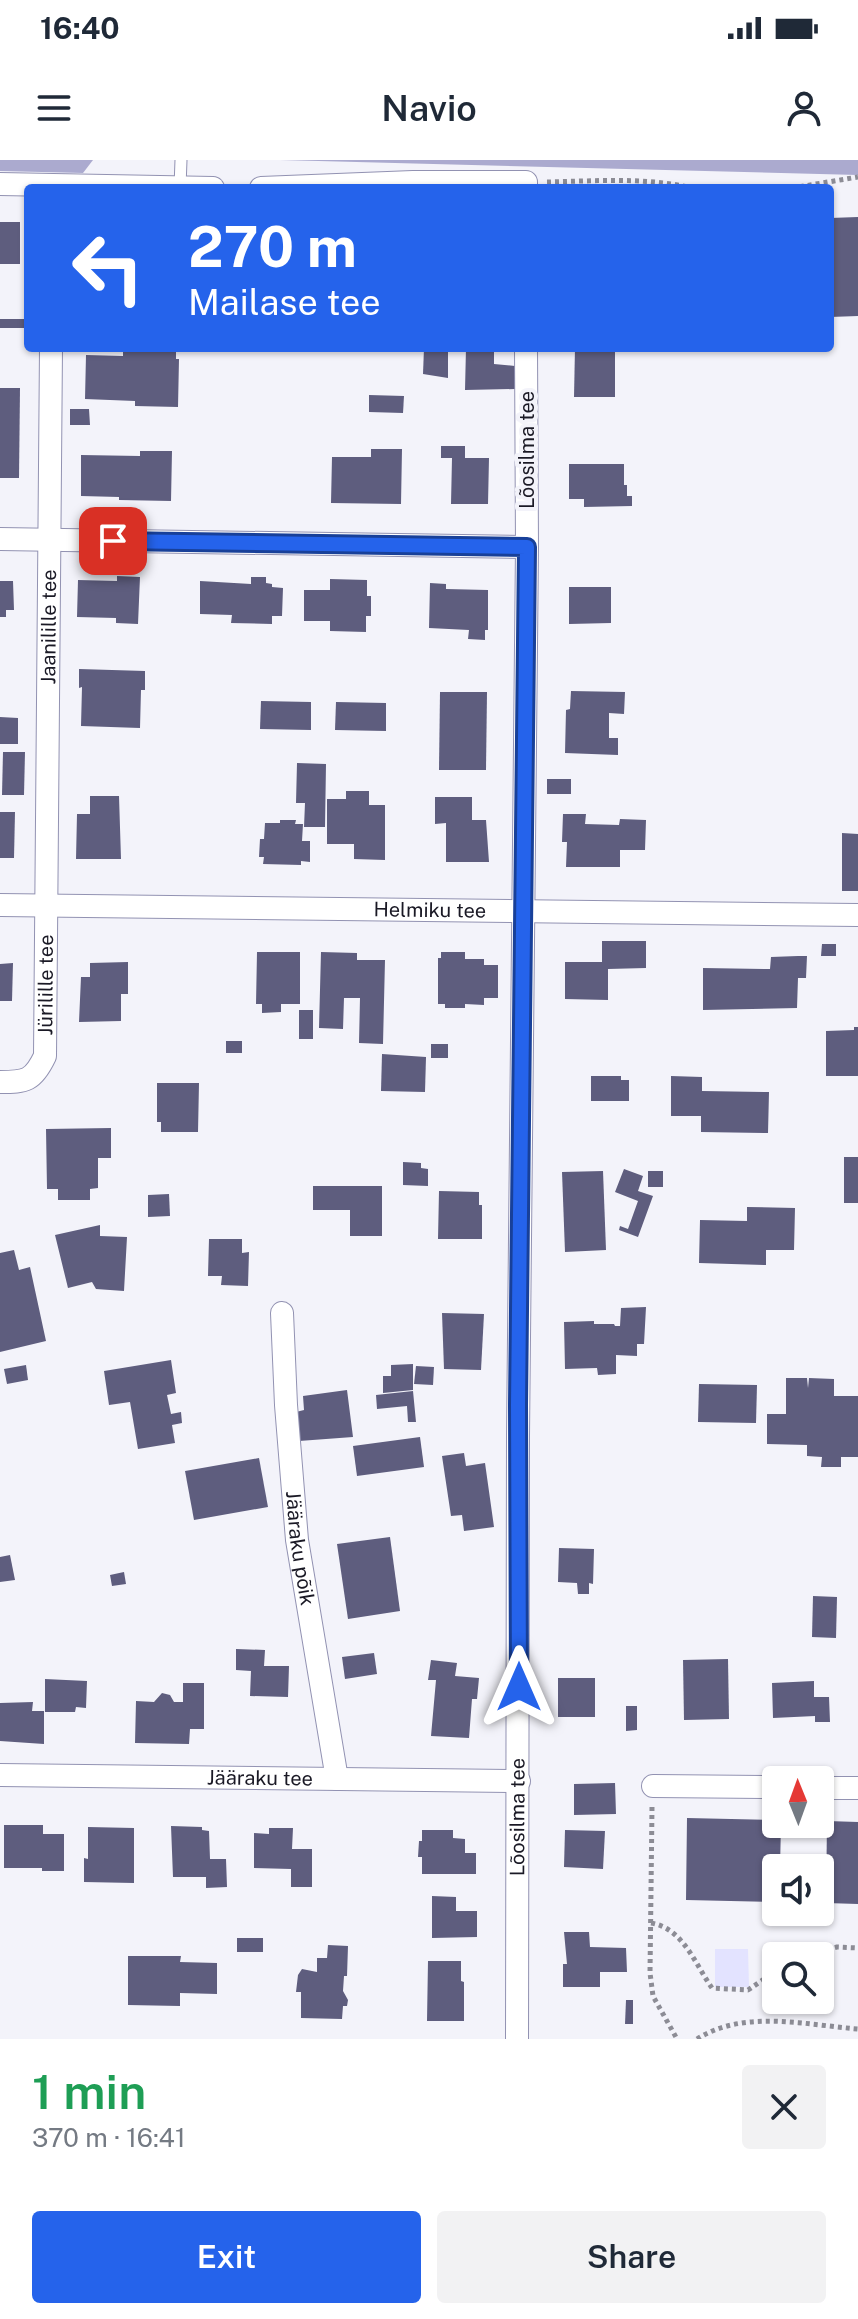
<!DOCTYPE html>
<html lang="en">
<head>
<meta charset="utf-8">
<style>
	:root { --surface:#fff; --page:#f2f2f3; --text:#1f2937; --muted:#747a83; --accent:#2563eb }
	body { margin:0; font-family:"Public Sans",sans-serif; background:var(--page); color:var(--text); height:100vh; display:flex; flex-direction:column; font-size:30px; white-space:nowrap }
	* { box-sizing:border-box; margin:0 }
	p { font-size:26px; color:var(--muted) }
	.icon { flex:none; width:44px; height:44px; fill:none; stroke:currentColor; stroke-width:2; stroke-linecap:round; stroke-linejoin:round }
	.map { position:relative; height:1879px; overflow:hidden }
	.details { display:flex; flex-direction:column; background:var(--surface); flex:1 }
	.details>* { flex:none }
	.guide { position:absolute; left:24px; top:24px; width:810px; height:168px; border-radius:8px; box-shadow:0 2px 6px #0004; background:#2563eb; color:#fff; overflow:hidden }
	.needle { width:52px; rotate:359deg }
	.tools { position:absolute; left:762px; top:1606px; display:grid; gap:16px }
	.tools a { display:grid; place-items:center; width:72px; height:72px; border-radius:8px; background:var(--surface); box-shadow:0 2px 6px #0004; font-size:40px }
	.pin { position:absolute; display:grid; place-items:center; width:68px; height:68px; color:#fff; margin:-34px; border-radius:16px; box-shadow:0 4px 12px #0006 }
	.me { position:absolute; width:88px; margin:-44px; rotate:0deg; stroke-linejoin:round; filter:drop-shadow(0 0 6px #0008) }
	.turn { display:flex; align-items:center; gap:28px; height:168px; padding:0 32px; font-size:36px }
	.turn .icon { width:104px; height:104px; stroke-width:2.5 }
	.turn b { display:block; font-size:56px; line-height:68px }
	.round { display:grid; place-items:center; flex:none; width:84px; height:84px; border-radius:8px; background:var(--page) }
	.head { display:flex; align-items:center; justify-content:space-between; height:136px; padding:0 32px }
	h1 { font-size:48px; font-weight:600; line-height:60px; color:#1e9e55 }
	.action { display:flex; gap:16px; margin-top:auto; padding:16px 32px }
	.action a { flex:1; height:92px; border-radius:8px; background:var(--accent); color:#fff; font-size:32px; font-weight:600; line-height:92px; text-align:center }
	.action a+a { background:var(--page); color:var(--text) }
	.status { display:flex; justify-content:space-between; align-items:center; height:56px; padding:0 40px; background:var(--surface); direction:ltr }
	.status svg { height:22px; fill:currentColor }
	header { display:flex; justify-content:space-between; align-items:center; height:104px; padding:0 32px; background:var(--surface); font-size:36px; font-weight:600 }
	.map>svg:first-child { display:block }
</style>
</head>
<body>
<div class="status"><b>16:40</b><svg viewBox="0 0 49 12"><path d="M0 12V9h3v3zM5 12V6h3v6zM10 12V3h3v9zM15 12V0h3v12zM26 1h20v11H26zM47 4h2v5h-2z"/></svg></div>
<header><svg class="icon" aria-label="menu" viewBox="0 0 24 24"><path d="M4 6h16M4 12h16M4 18h16"/></svg>Navio<svg class="icon" aria-label="person" viewBox="0 0 24 24"><circle cx="12" cy="8" r="4"/><path d="M4 21q1-7 8-7t8 7"/></svg></header>
<div class="map">
<svg width="858" height="1879" viewBox="0 0 858 1879">
	<rect width="100%" height="100%" fill="#f3f3fa"/>
	<polygon fill="#e3e3ff" points="715,1789 748,1789 749,1827 715,1827"/>
	<g fill="#abaacf">
		<polygon points="0,0 93,0 83,13 0,11"/>
		<polygon points="280,0 858,0 858,15"/>
	</g>
	<g fill="#5e5d7e">
		<polygon points="858,57 858,156 830,157 830,58"/>
		<rect x="0" y="62" width="20" height="42"/>
		<rect x="0" y="159" width="28" height="9"/>
		<polygon points="123,188 176,188 176,199 179,199 178,247 135,246 135,241 85,239 86,195 123,196"/>
		<polygon points="424,188 448,188 448,218 423,214"/>
		<polygon points="466,188 494,188 494,204 515,206 515,229 465,230"/>
		<polygon points="575,188 615,188 615,237 574,237"/>
		<polygon points="0,228 20,228 19,318 0,318"/>
		<polygon points="369,235 404,236 403,253 369,252"/>
		<polygon points="70,249 89,249 90,265 70,265"/>
		<polygon points="441,286 465,286 465,298 489,298 488,344 451,344 452,298 441,298"/>
		<polygon points="371,289 402,289 401,344 331,343 332,297 371,297"/>
		<polygon points="140,291 172,291 171,341 119,340 119,337 81,336 81,295 140,296"/>
		<polygon points="569,304 624,304 624,325 627,325 627,336 632,336 632,346 584,347 584,339 569,339"/>
		<polygon points="117,416 140,417 138,464 116,463 116,458 77,457 78,420 117,421"/>
		<polygon points="251,417 266,417 266,423 272,424 272,427 283,428 282,456 272,456 272,464 231,463 232,455 200,454 200,421 251,424"/>
		<polygon points="330,419 367,420 367,436 371,436 371,456 366,456 366,472 330,471 330,461 304,461 304,430 330,430"/>
		<polygon points="0,421 13,421 14,450 6,450 6,457 0,457"/>
		<polygon points="430,423 446,424 446,429 488,430 488,470 485,470 485,480 468,479 469,470 429,468"/>
		<polygon points="569,427 611,427 611,463 569,464"/>
		<polygon points="79,509 145,511 145,530 141,530 140,568 81,566 82,527 79,528"/>
		<polygon points="571,531 625,532 624,554 609,553 609,578 618,578 618,595 565,593 566,550 570,549"/>
		<polygon points="440,532 487,532 486,610 439,610"/>
		<polygon points="261,541 311,542 311,570 260,569"/>
		<polygon points="336,542 386,543 386,571 335,570"/>
		<polygon points="0,557 18,558 18,584 0,584"/>
		<polygon points="3,592 25,592 24,635 2,635"/>
		<polygon points="297,603 326,604 325,667 304,667 305,643 296,643"/>
		<rect x="547" y="619" width="24" height="15"/>
		<polygon points="346,631 369,631 369,645 385,645 385,700 354,699 354,684 327,684 327,639 346,639"/>
		<polygon points="90,636 119,636 121,699 76,699 77,654 90,654"/>
		<polygon points="435,637 472,637 472,660 486,660 489,702 446,702 446,663 435,664"/>
		<polygon points="0,652 15,652 14,698 0,698"/>
		<polygon points="563,654 586,654 585,664 619,665 620,659 646,660 645,690 620,690 620,707 566,707 567,682 562,682"/>
		<polygon points="280,660 296,660 295,664 303,664 302,681 310,681 310,702 301,701 301,705 263,704 264,697 259,697 260,679 264,679 265,663 280,663"/>
		<polygon points="842,673 858,674 858,731 842,731"/>
		<polygon points="602,781 646,781 646,808 608,809 608,840 565,839 565,802 602,802"/>
		<polygon points="822,784 836,784 836,796 821,796"/>
		<polygon points="257,792 300,792 300,844 281,844 281,852 262,853 262,844 256,844"/>
		<polygon points="321,792 357,793 357,800 385,800 383,884 359,883 360,838 344,838 343,869 319,868"/>
		<polygon points="441,792 465,792 465,799 484,799 484,805 498,805 498,838 484,838 484,845 465,844 465,848 445,848 445,844 438,844 438,798 441,798"/>
		<polygon points="798,796 807,796 806,818 798,818 797,848 703,850 703,808 770,809 771,797"/>
		<polygon points="128,802 128,834 121,834 121,861 79,862 81,817 90,817 90,803"/>
		<polygon points="13,803 12,841 0,841 0,804"/>
		<rect x="299" y="850" width="14" height="29"/>
		<polygon points="854,867 858,867 858,916 826,916 826,871 854,870"/>
		<rect x="226" y="881" width="16" height="12"/>
		<rect x="431" y="884" width="17" height="14"/>
		<polygon points="382,894 426,897 425,932 381,931"/>
		<polygon points="591,916 621,916 621,920 629,920 629,941 591,941"/>
		<polygon points="671,916 702,917 702,931 769,932 768,973 701,972 701,956 671,956"/>
		<polygon points="157,923 199,923 198,972 161,972 161,962 157,962"/>
		<polygon points="111,968 111,998 98,998 98,1028 90,1029 90,1040 58,1040 58,1029 47,1029 46,969"/>
		<rect x="844" y="997" width="14" height="46"/>
		<polygon points="403,1002 421,1003 421,1008 428,1009 428,1026 403,1025"/>
		<polygon points="624,1009 643,1016 638,1031 653,1036 638,1077 619,1070 620,1066 628,1069 638,1041 615,1032"/>
		<polygon points="603,1011 606,1090 565,1092 562,1012"/>
		<rect x="648" y="1011" width="15" height="16"/>
		<polygon points="313,1026 382,1026 382,1076 350,1076 350,1050 313,1050"/>
		<polygon points="439,1031 479,1032 479,1045 482,1045 482,1079 438,1079"/>
		<polygon points="169,1034 170,1056 148,1057 148,1035"/>
		<polygon points="747,1047 795,1048 794,1090 766,1090 766,1105 699,1103 700,1060 747,1061"/>
		<polygon points="100,1065 100,1076 127,1077 124,1131 96,1129 92,1122 68,1128 55,1075"/>
		<polygon points="209,1079 242,1079 242,1093 249,1092 248,1126 221,1125 222,1116 208,1116"/>
		<polygon points="14,1090 19,1110 30,1107 46,1181 0,1192 0,1093"/>
		<polygon points="646,1147 644,1184 637,1184 637,1196 616,1195 616,1214 598,1215 597,1208 565,1209 564,1162 594,1161 594,1164 614,1164 615,1166 620,1166 621,1148"/>
		<polygon points="442,1153 484,1154 481,1210 444,1209"/>
		<polygon points="171,1200 176,1233 167,1235 171,1254 181,1252 182,1263 172,1265 175,1283 138,1289 130,1242 109,1245 104,1211"/>
		<polygon points="413,1204 413,1230 383,1233 383,1216 391,1216 391,1205"/>
		<polygon points="26,1205 28,1220 7,1224 4,1209"/>
		<polygon points="416,1206 434,1207 433,1225 414,1224"/>
		<polygon points="786,1218 807,1218 808,1228 809,1218 834,1219 834,1236 858,1236 858,1297 841,1297 841,1307 821,1307 822,1297 807,1296 807,1285 767,1284 767,1254 786,1254"/>
		<polygon points="699,1224 757,1225 756,1263 698,1262"/>
		<polygon points="347,1230 353,1277 299,1281 296,1252 304,1250 303,1236"/>
		<polygon points="413,1231 416,1262 408,1262 407,1246 377,1249 376,1235"/>
		<polygon points="420,1277 424,1307 357,1316 353,1286"/>
		<polygon points="464,1293 466,1306 485,1303 494,1367 464,1371 462,1355 451,1356 442,1296"/>
		<polygon points="259,1298 268,1347 194,1360 185,1311"/>
		<polygon points="390,1377 400,1451 348,1459 337,1384"/>
		<polygon points="559,1388 594,1389 593,1424 589,1423 589,1434 578,1434 577,1423 558,1422"/>
		<polygon points="10,1395 15,1420 0,1422 0,1397"/>
		<polygon points="124,1412 126,1424 112,1426 110,1415"/>
		<polygon points="813,1436 837,1437 836,1478 812,1477"/>
		<polygon points="236,1489 265,1490 264,1506 289,1506 288,1537 250,1536 251,1511 236,1510"/>
		<polygon points="374,1493 377,1514 345,1519 342,1497"/>
		<polygon points="728,1499 729,1559 684,1560 683,1500"/>
		<polygon points="431,1500 457,1503 455,1516 479,1518 477,1539 472,1539 469,1578 431,1576 436,1520 428,1520"/>
		<rect x="558" y="1518" width="37" height="39"/>
		<polygon points="45,1519 87,1521 86,1548 76,1547 75,1552 45,1552"/>
		<polygon points="814,1521 814,1537 829,1537 830,1562 815,1562 815,1556 773,1558 772,1523"/>
		<polygon points="183,1523 204,1523 204,1569 190,1569 189,1584 135,1583 136,1541 154,1542 162,1533 170,1535 174,1542 183,1542"/>
		<polygon points="33,1542 32,1551 44,1551 44,1584 0,1581 0,1543"/>
		<polygon points="626,1546 637,1546 637,1570 626,1571"/>
		<polygon points="615,1623 616,1654 574,1655 574,1624"/>
		<polygon points="687,1658 776,1660 776,1664 781,1664 780,1708 776,1708 776,1742 686,1740"/>
		<polygon points="827,1661 858,1662 858,1744 826,1743"/>
		<polygon points="4,1665 43,1665 43,1674 64,1674 64,1711 42,1711 42,1708 4,1708"/>
		<polygon points="171,1666 202,1667 202,1670 209,1671 210,1699 226,1699 227,1727 206,1728 206,1717 173,1717"/>
		<polygon points="88,1667 134,1668 134,1723 84,1722 84,1698 88,1699"/>
		<polygon points="269,1668 293,1668 292,1689 312,1689 312,1727 291,1727 291,1709 254,1708 254,1673 269,1674"/>
		<polygon points="422,1670 453,1670 453,1678 465,1679 465,1693 476,1693 476,1714 422,1714 422,1697 418,1697 419,1681 422,1681"/>
		<polygon points="565,1670 605,1671 603,1709 564,1707"/>
		<polygon points="432,1736 456,1737 456,1751 477,1751 477,1777 432,1778"/>
		<polygon points="564,1772 589,1772 590,1787 626,1788 627,1812 600,1812 600,1827 563,1827 563,1804 567,1804"/>
		<rect x="237" y="1778" width="26" height="14"/>
		<polygon points="328,1785 348,1786 347,1816 344,1816 343,1831 348,1840 347,1846 343,1846 342,1859 301,1858 301,1832 296,1832 298,1815 302,1809 317,1812 317,1798 327,1798"/>
		<polygon points="128,1796 181,1796 180,1802 217,1803 217,1834 180,1833 180,1846 128,1845"/>
		<polygon points="428,1801 461,1801 461,1821 464,1822 464,1861 427,1861"/>
		<polygon points="626,1840 633,1840 633,1864 625,1864"/>
	</g>
	<g fill="none" stroke-linecap="round" stroke-linejoin="round">
		<defs>
			<polyline id="lane" points="180,27 181,0"/>
			<g id="street">
				<polyline points="0,24 213,28"/>
				<polyline points="261,28 413,22 526,22 526,28"/>
				<polyline points="0,379 527,387"/>
				<path id="s1" d="M0 745 858 755"/>
				<path id="s2" d="M0 922C26 922 33 921 45 896L51 188"/>
				<path id="s3" d="M282 1153 286 1245 297 1380 337 1619"/>
				<path id="s4" d="M0 1615 519 1621"/>
				<polyline points="653,1626 776,1627"/>
				<polyline points="820,1628 858,1628"/>
				<path id="s5" d="M517 1879 518 1276 527 387 526 188"/>
			</g>
		</defs>
		<use href="#lane" stroke="#9292b2" stroke-width="13"/>
		<use href="#street" stroke="#9292b2" stroke-width="24"/>
		<g stroke="#8c8c95" stroke-width="5" stroke-dasharray="4 4" stroke-linecap="butt">
			<path d="M547 22C596 21 645 17 693 28"/>
			<polyline points="792,28 858,17"/>
			<polyline points="652,1647 650,1813 653,1836 677,1879"/>
			<path d="M651 1763C683 1768 695 1804 712 1828L748 1830 776 1811"/>
			<polyline points="804,1796 837,1787 858,1788"/>
			<path d="M697 1879C744 1849 806 1865 858 1869"/>
		</g>
		<use href="#lane" stroke="#fff" stroke-width="11"/>
		<use href="#street" stroke="#fff" stroke-width="22"/>
	</g>
	<g fill="none" stroke-linecap="round" stroke-linejoin="round">
		<defs>
			<polyline id="route" points="113,381 527,387 518,1245 519,1527"/>
		</defs>
		<use href="#route" stroke="#184099" stroke-width="20"/>
		<use href="#route" stroke="#2563eb" stroke-width="14"/>
	</g>
	<g text-anchor="middle" dominant-baseline="central" stroke-width="8" stroke-linejoin="round" paint-order="stroke">
		<g font-size="20" fill="#1a1925" stroke="#f3f3fa">
			<text transform="translate(527 290) rotate(-90)">Lõosilma tee</text>
			<text stroke="none"><textPath href="#s2" startOffset="486">Jaanilille tee</textPath></text>
			<text stroke="none"><textPath href="#s1" startOffset="430">Helmiku tee</textPath></text>
			<text stroke="none"><textPath href="#s2" startOffset="128">Jürilille tee</textPath></text>
			<text stroke="none"><textPath href="#s3" startOffset="236">Jääraku põik</textPath></text>
			<text stroke="none"><textPath href="#s4" startOffset="260">Jääraku tee</textPath></text>
			<text stroke="none"><textPath href="#s5" startOffset="222">Lõosilma tee</textPath></text>
		</g>
	</g>
</svg>
<div class="tools">
<a><svg class="needle" viewBox="-14 -14 28 28"><path d="M0-13l5 13h-10z" fill="#e53935"/><path d="M0 13l5-13h-10z" fill="#747a83"/></svg></a>
<a><svg class="icon" aria-label="sound" viewBox="0 0 24 24"><path d="M4 9h4l5-4v14l-5-4H4zM17 9q2 3 0 6"/></svg></a>
<a><svg class="icon" aria-label="search" viewBox="0 0 24 24"><circle cx="10" cy="10" r="6"/><path d="M15 15l6 6"/></svg></a>
</div>
<div class="pin" style="left:113px;top:381px;background:#d93025"><svg class="icon" aria-label="arrive" viewBox="0 0 24 24"><path d="M6 21V4h12l-3 4 3 4H6"/></svg></div>
<svg class="me" style="left:519px;top:1527px" viewBox="-20 -20 40 40"><path d="M0-17L14 15 0 8-14 15z" fill="#2563eb" stroke="#fff" stroke-width="4"/></svg>
<div class="guide">
<div class="turn"><svg class="icon" aria-label="left" viewBox="0 0 24 24"><path d="M17 20v-9H6M10 6l-5 5 5 5"/></svg><div><b>270 m</b>Mailase tee</div></div>
</div>
</div>
<section class="details">
<div class="head"><div><h1>1 min</h1><p>370 m · 16:41</p></div><a class="round"><svg class="icon" aria-label="close" viewBox="0 0 24 24"><path d="M6 6l12 12M18 6L6 18"/></svg></a></div>
<div class="action"><a>Exit</a><a>Share</a></div>
</section>
</body>
</html>
